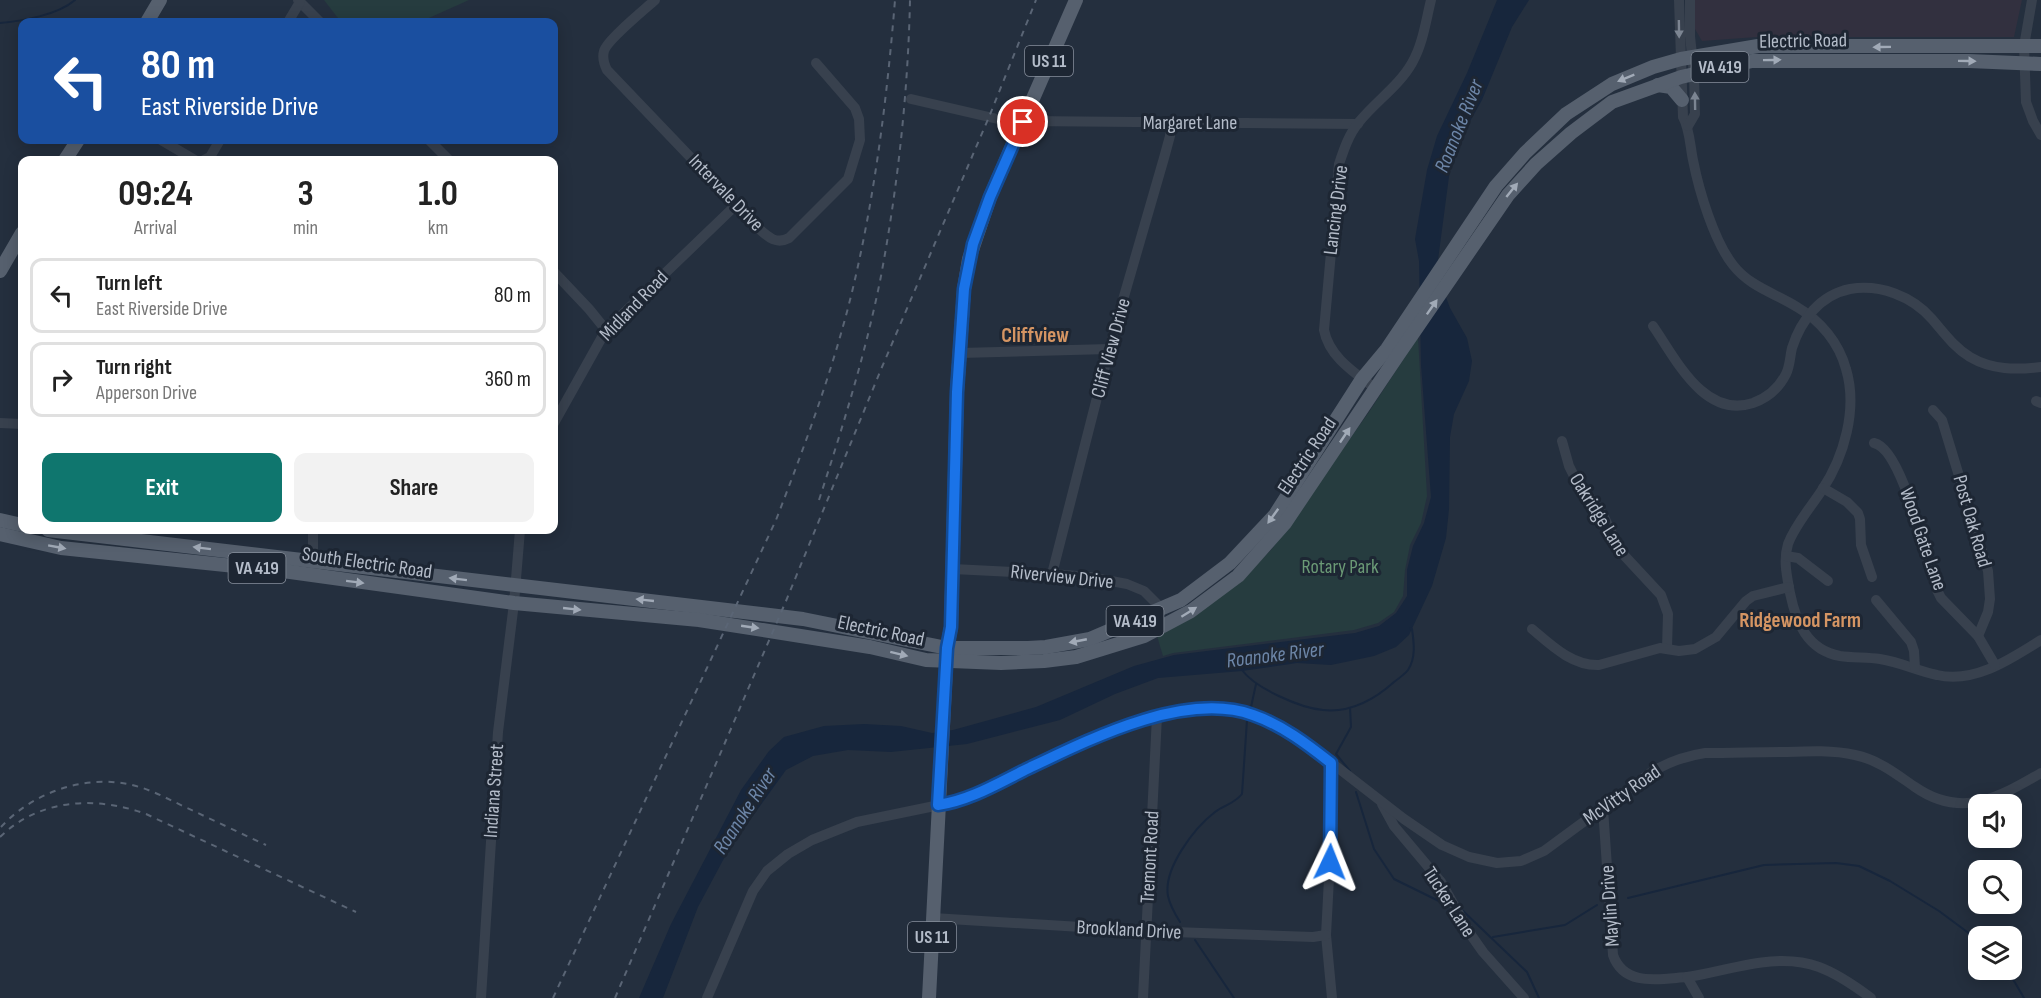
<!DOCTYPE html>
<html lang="en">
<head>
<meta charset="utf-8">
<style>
	:root { --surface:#fff; --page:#f2f2f2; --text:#222; --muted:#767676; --line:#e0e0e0; --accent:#0f766e }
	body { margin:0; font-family:"Sofia Sans Condensed",sans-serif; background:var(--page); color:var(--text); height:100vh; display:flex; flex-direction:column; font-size:22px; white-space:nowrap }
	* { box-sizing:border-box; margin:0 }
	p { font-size:20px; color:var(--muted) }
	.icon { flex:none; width:33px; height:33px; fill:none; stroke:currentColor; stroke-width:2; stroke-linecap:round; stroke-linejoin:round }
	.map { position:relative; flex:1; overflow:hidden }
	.panel { position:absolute; left:18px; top:156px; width:540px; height:378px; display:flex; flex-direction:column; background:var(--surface); border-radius:12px; box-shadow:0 3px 15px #0003 }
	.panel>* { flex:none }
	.guide { position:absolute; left:18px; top:18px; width:540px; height:126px; border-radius:12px; box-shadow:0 3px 15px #0003; background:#1a4fa0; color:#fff; overflow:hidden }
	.controls { position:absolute; left:1968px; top:794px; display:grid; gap:12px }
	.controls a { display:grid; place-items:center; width:54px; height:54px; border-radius:12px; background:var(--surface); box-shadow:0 3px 15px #0003; font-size:30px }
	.pin { position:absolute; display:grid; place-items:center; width:51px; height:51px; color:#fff; margin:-26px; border:3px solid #fff; border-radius:50%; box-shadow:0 2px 6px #0007 }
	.me { position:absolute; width:66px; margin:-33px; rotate:2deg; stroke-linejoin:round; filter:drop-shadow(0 0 4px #0008) }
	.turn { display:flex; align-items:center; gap:21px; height:126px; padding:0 24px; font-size:27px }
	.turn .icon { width:78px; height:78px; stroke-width:2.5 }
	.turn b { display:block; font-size:42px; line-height:51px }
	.eta { display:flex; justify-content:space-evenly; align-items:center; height:102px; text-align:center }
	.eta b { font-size:36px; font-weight:700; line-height:42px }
	.action { display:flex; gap:12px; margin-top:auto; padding:12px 24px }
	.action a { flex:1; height:69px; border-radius:12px; background:var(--accent); color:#fff; font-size:24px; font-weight:700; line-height:69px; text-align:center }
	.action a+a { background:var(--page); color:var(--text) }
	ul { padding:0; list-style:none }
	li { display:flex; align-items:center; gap:18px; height:75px; margin:0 12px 9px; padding:0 12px; border:3px solid var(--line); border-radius:12px }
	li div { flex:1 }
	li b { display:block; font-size:22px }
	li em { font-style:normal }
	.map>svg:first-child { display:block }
</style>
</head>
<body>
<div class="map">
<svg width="2041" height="998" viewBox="0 0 2041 998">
	<rect width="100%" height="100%" fill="#242f3e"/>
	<polygon fill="#32303f" points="1695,0 2022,0 2014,37 1757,37 1702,41 1695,29"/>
	<g fill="#263c3f">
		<polygon points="324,0 469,0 420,22 341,22"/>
		<polygon points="1418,337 1427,496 1421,523 1410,545 1405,570 1403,596 1394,612 1378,623 1354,630 1173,653 1163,656 1157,636 1248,573 1271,550 1369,412"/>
	</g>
	<polygon fill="#17263c" points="1497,0 1529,0 1512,27 1482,100 1460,139 1450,169 1438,260 1443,289 1450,308 1467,338 1472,361 1469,381 1454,414 1450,437 1449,509 1446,538 1432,586 1409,635 1396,647 1374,656 1331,665 1297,663 1242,671 1158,678 1115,694 1060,720 967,744 891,752 848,750 813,756 786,770 729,849 698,907 663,998 639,998 671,924 741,790 769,751 784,737 824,726 864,724 901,726 932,733 953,730 1036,707 1134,666 1174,655 1355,633 1379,626 1396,613 1407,596 1407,570 1413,546 1424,523 1431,497 1421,365 1419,261 1415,239 1427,170 1437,136 1467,73"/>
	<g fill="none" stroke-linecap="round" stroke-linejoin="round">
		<g stroke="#17263c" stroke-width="2">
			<path d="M0 23C22 21 58 15 75 0"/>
			<path d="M1242 670C1255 688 1300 708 1323 710 1351 713 1374 700 1394 682 1398 679 1405 674 1408 670 1416 658 1414 643 1412 629L1410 628"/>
			<polyline points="1251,707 1256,684"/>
			<polyline points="1350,771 1336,754 1351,727 1350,708"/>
			<polyline points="1356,792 1374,849 1394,879 1449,906"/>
			<polyline points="1628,898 1764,865 1836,863 1859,866 1890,881 1939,911 1978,940"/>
			<polyline points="1461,909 1527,972 1539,998"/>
			<path d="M1180 922C1175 914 1170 906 1168 896 1163 869 1194 828 1215 812 1224 805 1234 804 1242 794L1247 720"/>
			<polyline points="1493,937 1565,925 1597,905"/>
			<polyline points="1195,940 1234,998"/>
			<polyline points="2007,969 2024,998"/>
		</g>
		<g stroke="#38414e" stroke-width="10">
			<polyline points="298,0 320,22"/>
			<path d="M655 0C644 10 607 40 604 51 602 58 604 64 607 70L758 228C768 237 776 245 789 238L848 179 860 140 859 119 855 108 816 63"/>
			<path d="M1679 0 1683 117C1690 130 1690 146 1693 160 1699 191 1714 241 1733 265 1750 287 1775 293 1797 307 1821 321 1839 343 1846 369 1858 409 1844 457 1822 490 1811 507 1795 525 1788 544 1783 561 1787 576 1790 593 1796 622 1807 650 1840 656 1853 658 1867 657 1880 659 1900 662 1918 671 1937 675 1974 684 2011 659 2041 640"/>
			<polyline points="2032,0 2024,46 2026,102 2033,121 2041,135"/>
			<polyline points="288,22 300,2"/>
			<polyline points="911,99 1015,123 1027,121 1358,124"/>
			<polyline points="1688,126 1695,114 1694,74 1690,36 1690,0"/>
			<polyline points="161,140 195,160"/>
			<polyline points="429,140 449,160"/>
			<polyline points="204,160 210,157 220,140"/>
			<polyline points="554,272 589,309 606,330"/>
			<path d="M1653 326C1676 359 1704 419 1753 403 1767 398 1779 388 1786 374 1790 366 1790 356 1792 348 1801 320 1820 295 1850 289 1880 284 1912 296 1932 319 1944 333 1954 347 1970 357 1992 370 2016 370 2041 367"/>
			<polyline points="960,353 1109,349"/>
			<path d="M1376 389C1355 373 1329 357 1324 330L1339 164C1344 149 1349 134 1359 122 1376 101 1399 86 1412 63 1423 44 1426 20 1431 0"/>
			<polyline points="2036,401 2041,403"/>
			<polyline points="1933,410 1942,420 1988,571 1990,599 1988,612 1978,636"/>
			<polyline points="0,423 22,424"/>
			<polyline points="554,423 606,330 736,205"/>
			<polyline points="1562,441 1569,466 1575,478 1602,513 1621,552 1661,595 1668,614 1667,648"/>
			<path d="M1874 443C1903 449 1926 561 1937 590L1941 598 1978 636 1995 665"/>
			<polyline points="1823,488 1847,502 1858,513 1860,519 1861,545 1872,577"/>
			<polyline points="1786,556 1798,558 1828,581"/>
			<polyline points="313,567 313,530"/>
			<polyline points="953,569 1052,574 1090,577 1127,584 1144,591 1162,609"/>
			<polyline points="1052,574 1114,331 1164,158 1170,136 1171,123"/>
			<polyline points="1876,600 1911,642 1914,651 1915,668"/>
			<path d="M1532 629C1551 645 1572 666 1599 665L1660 648 1679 651 1695 649 1716 637 1746 601 1753 596 1789 587"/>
			<polyline points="1331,763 1332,822 1326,935 1332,998"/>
			<polyline points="1382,804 1394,826 1441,882 1471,935 1483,952 1524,998"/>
			<path d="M1603 808 1613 955C1624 987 1659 979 1687 977"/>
			<polyline points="933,918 1146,931 1313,937 1326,935"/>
			<polyline points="481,998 498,732 514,603 520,530"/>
			<path d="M707 998 753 891 767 871 788 854 812 840 857 822 954 802 1093 740 1138 722 1168 713 1188 710 1222 708 1252 714 1266 720 1306 743 1404 819 1442 845 1469 857 1497 863 1521 861 1544 851 1650 773C1668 762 1685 756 1705 753 1732 753 1760 752 1787 752 1810 751 1833 750 1855 755 1879 760 1896 774 1915 787 1961 819 1998 798 2041 773"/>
			<polyline points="1143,998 1157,716"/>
			<path d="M1699 998 1687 977C1729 971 1776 951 1819 967 1838 974 1855 986 1871 998"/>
		</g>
		<g stroke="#56606e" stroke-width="14">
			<polyline points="147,22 160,0"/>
			<polyline points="1658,85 1671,87 1682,100"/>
			<polyline points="65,160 78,140"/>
			<polyline points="0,271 22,233"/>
			<polyline points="0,520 22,525"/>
			<polyline points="48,530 803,619 947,648 1028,648 1046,647 1090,639 1181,600 1230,563 1275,515 1362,379 1387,349 1496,186 1525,153 1566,114 1612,84 1653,67 1681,59 1758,46 2041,46"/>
			<polyline points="0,534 61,548 283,571 514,603 699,620 870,647 926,660 1001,663 1044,661 1076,657 1144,636 1191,611 1238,576 1285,523 1398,355 1508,195 1536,164 1571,133 1612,102 1681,77 1752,61 1969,61 2041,64"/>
			<polyline points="929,998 947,648 951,627 957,392 964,289 969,259 990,197 1076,0"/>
		</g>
		<g stroke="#5a6575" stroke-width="2" stroke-dasharray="6 6" stroke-linecap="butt">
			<path d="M819 500C843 426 866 352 881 276 898 185 908 92 910 0"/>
			<path d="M1 827C34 791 89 773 136 786 154 791 170 800 187 808 213 820 240 833 266 845"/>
			<path d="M0 837C40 798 97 796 146 814L356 912"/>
			<path d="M553 998 776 520C805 445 833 370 852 292 875 196 887 98 895 0"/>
			<polyline points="615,998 786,601 882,367 989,117 1036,0"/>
		</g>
	</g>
	<defs><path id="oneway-solid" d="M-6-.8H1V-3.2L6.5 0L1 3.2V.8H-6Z" transform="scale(1.5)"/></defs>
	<g fill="#7c8592">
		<use href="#oneway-solid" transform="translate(1679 29) rotate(89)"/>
		<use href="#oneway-solid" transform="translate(1695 101) rotate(-91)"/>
	</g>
	<g fill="#a1aab7">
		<use href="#oneway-solid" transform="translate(1882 47) rotate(179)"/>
		<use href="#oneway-solid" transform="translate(1772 60) rotate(-1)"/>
		<use href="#oneway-solid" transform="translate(1967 61) rotate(1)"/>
		<use href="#oneway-solid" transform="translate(1626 78) rotate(158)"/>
		<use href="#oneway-solid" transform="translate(1512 190) rotate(-51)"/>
		<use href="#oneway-solid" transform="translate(1432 307) rotate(-55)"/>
		<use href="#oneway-solid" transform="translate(1345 435) rotate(-56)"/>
		<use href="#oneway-solid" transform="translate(1273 516) rotate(126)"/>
		<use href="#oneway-solid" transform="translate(57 547) rotate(10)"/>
		<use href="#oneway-solid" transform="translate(202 548) rotate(-173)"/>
		<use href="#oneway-solid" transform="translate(458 579) rotate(-173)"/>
		<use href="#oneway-solid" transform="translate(355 582) rotate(7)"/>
		<use href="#oneway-solid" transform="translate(645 600) rotate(-174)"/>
		<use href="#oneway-solid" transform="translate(572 609) rotate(6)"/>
		<use href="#oneway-solid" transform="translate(1189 612) rotate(-32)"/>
		<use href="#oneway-solid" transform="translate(750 627) rotate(8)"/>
		<use href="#oneway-solid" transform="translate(1078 641) rotate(169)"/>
		<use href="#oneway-solid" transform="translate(899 654) rotate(14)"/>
	</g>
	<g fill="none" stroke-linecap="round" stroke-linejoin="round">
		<defs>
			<path id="route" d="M1023 122 990 197 973 244 964 289 957 392 951 627 947 648 938 805C968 801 997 784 1023 771 1086 741 1184 690 1253 715 1282 725 1307 744 1331 763L1330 862"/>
		</defs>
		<use href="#route" stroke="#114b97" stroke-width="15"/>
		<use href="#route" stroke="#1a73e8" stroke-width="10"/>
	</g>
	<g text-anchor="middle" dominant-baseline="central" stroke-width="6" stroke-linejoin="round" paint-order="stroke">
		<g fill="#1d2633" stroke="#878f9c" stroke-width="1.5">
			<rect x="1025" y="46" width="48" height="30" rx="4.5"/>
			<rect x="1691.5" y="52" width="57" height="30" rx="4.5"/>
			<rect x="228.5" y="553" width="57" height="30" rx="4.5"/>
			<rect x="1106.5" y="606" width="57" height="30" rx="4.5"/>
			<rect x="908" y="922" width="48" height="30" rx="4.5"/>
		</g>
		<g font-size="18" font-weight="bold" fill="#b4bcc9">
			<text x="1049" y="61">US 11</text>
			<text x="1720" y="67">VA 419</text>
			<text x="257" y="568">VA 419</text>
			<text x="1135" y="621">VA 419</text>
			<text x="932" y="937">US 11</text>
		</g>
		<g font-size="20" fill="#b4bcc9" stroke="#1d2633">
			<text transform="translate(1803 41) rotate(-1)">Electric Road</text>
			<text x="1190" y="123">Margaret Lane</text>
			<text transform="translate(726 193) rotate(46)">Intervale Drive</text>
			<text transform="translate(1336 210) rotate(-83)">Lancing Drive</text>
			<text transform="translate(634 306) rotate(-46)">Midland Road</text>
			<text transform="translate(1111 348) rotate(-75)">Cliff View Drive</text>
			<text transform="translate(1307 456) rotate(-56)">Electric Road</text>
			<text transform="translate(1599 515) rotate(58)">Oakridge Lane</text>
			<text transform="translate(1972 521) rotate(74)">Post Oak Road</text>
			<text transform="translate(1923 539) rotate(71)">Wood Gate Lane</text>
			<text transform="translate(367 563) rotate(8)">South Electric Road</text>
			<text transform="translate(1062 577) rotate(6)">Riverview Drive</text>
			<text transform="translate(881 631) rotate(12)">Electric Road</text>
			<text transform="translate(494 791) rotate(-86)">Indiana Street</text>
			<text transform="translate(1622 795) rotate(-35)">McVitty Road</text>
			<text transform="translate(1150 857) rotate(-87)">Tremont Road</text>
			<text transform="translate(1449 902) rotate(57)">Tucker Lane</text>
			<text transform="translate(1610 906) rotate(-94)">Maylin Drive</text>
			<text transform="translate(1129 930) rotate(3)">Brookland Drive</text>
		</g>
		<g font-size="20" fill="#6b9a76" stroke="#1d2633">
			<text x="1340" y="567">Rotary Park</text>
		</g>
		<g font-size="21" font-style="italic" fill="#6d86a8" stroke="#1d2633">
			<text transform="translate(1459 126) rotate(-68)">Roanoke River</text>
			<text transform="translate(1275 655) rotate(-7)">Roanoke River</text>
			<text transform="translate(745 811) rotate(-57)">Roanoke River</text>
		</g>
		<g font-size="21" font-weight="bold" fill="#d59563" stroke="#1d2633">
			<text x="1035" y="335">Cliffview</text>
			<text x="1800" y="620">Ridgewood Farm</text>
		</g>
	</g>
</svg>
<div class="controls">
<a><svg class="icon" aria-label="sound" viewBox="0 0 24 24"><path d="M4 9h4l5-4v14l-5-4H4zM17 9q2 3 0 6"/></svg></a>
<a><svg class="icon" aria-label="search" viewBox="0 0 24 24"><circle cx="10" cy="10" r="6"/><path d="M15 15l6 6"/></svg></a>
<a><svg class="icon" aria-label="layers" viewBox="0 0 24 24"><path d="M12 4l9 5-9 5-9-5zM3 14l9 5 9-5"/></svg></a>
</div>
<div class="pin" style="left:1023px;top:122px;background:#d93025"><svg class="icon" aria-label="arrive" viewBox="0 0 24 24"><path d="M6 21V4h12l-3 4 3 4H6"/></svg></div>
<svg class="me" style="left:1330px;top:862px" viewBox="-20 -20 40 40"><path d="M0-17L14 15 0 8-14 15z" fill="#1a73e8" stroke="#fff" stroke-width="4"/></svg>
<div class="guide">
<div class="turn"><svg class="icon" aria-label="left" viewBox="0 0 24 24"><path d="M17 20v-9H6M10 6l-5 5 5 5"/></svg><div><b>80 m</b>East Riverside Drive</div></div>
</div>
<section class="panel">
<div class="eta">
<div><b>09:24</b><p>Arrival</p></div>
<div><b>3</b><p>min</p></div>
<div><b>1.0</b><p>km</p></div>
</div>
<ul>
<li><svg class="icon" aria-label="left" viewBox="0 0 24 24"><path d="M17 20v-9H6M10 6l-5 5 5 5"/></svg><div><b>Turn left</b><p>East Riverside Drive</p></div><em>80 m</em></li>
<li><svg class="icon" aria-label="right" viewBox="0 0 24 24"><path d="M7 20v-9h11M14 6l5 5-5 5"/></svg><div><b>Turn right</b><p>Apperson Drive</p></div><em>360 m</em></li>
</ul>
<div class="action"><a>Exit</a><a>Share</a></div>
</section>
</div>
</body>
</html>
